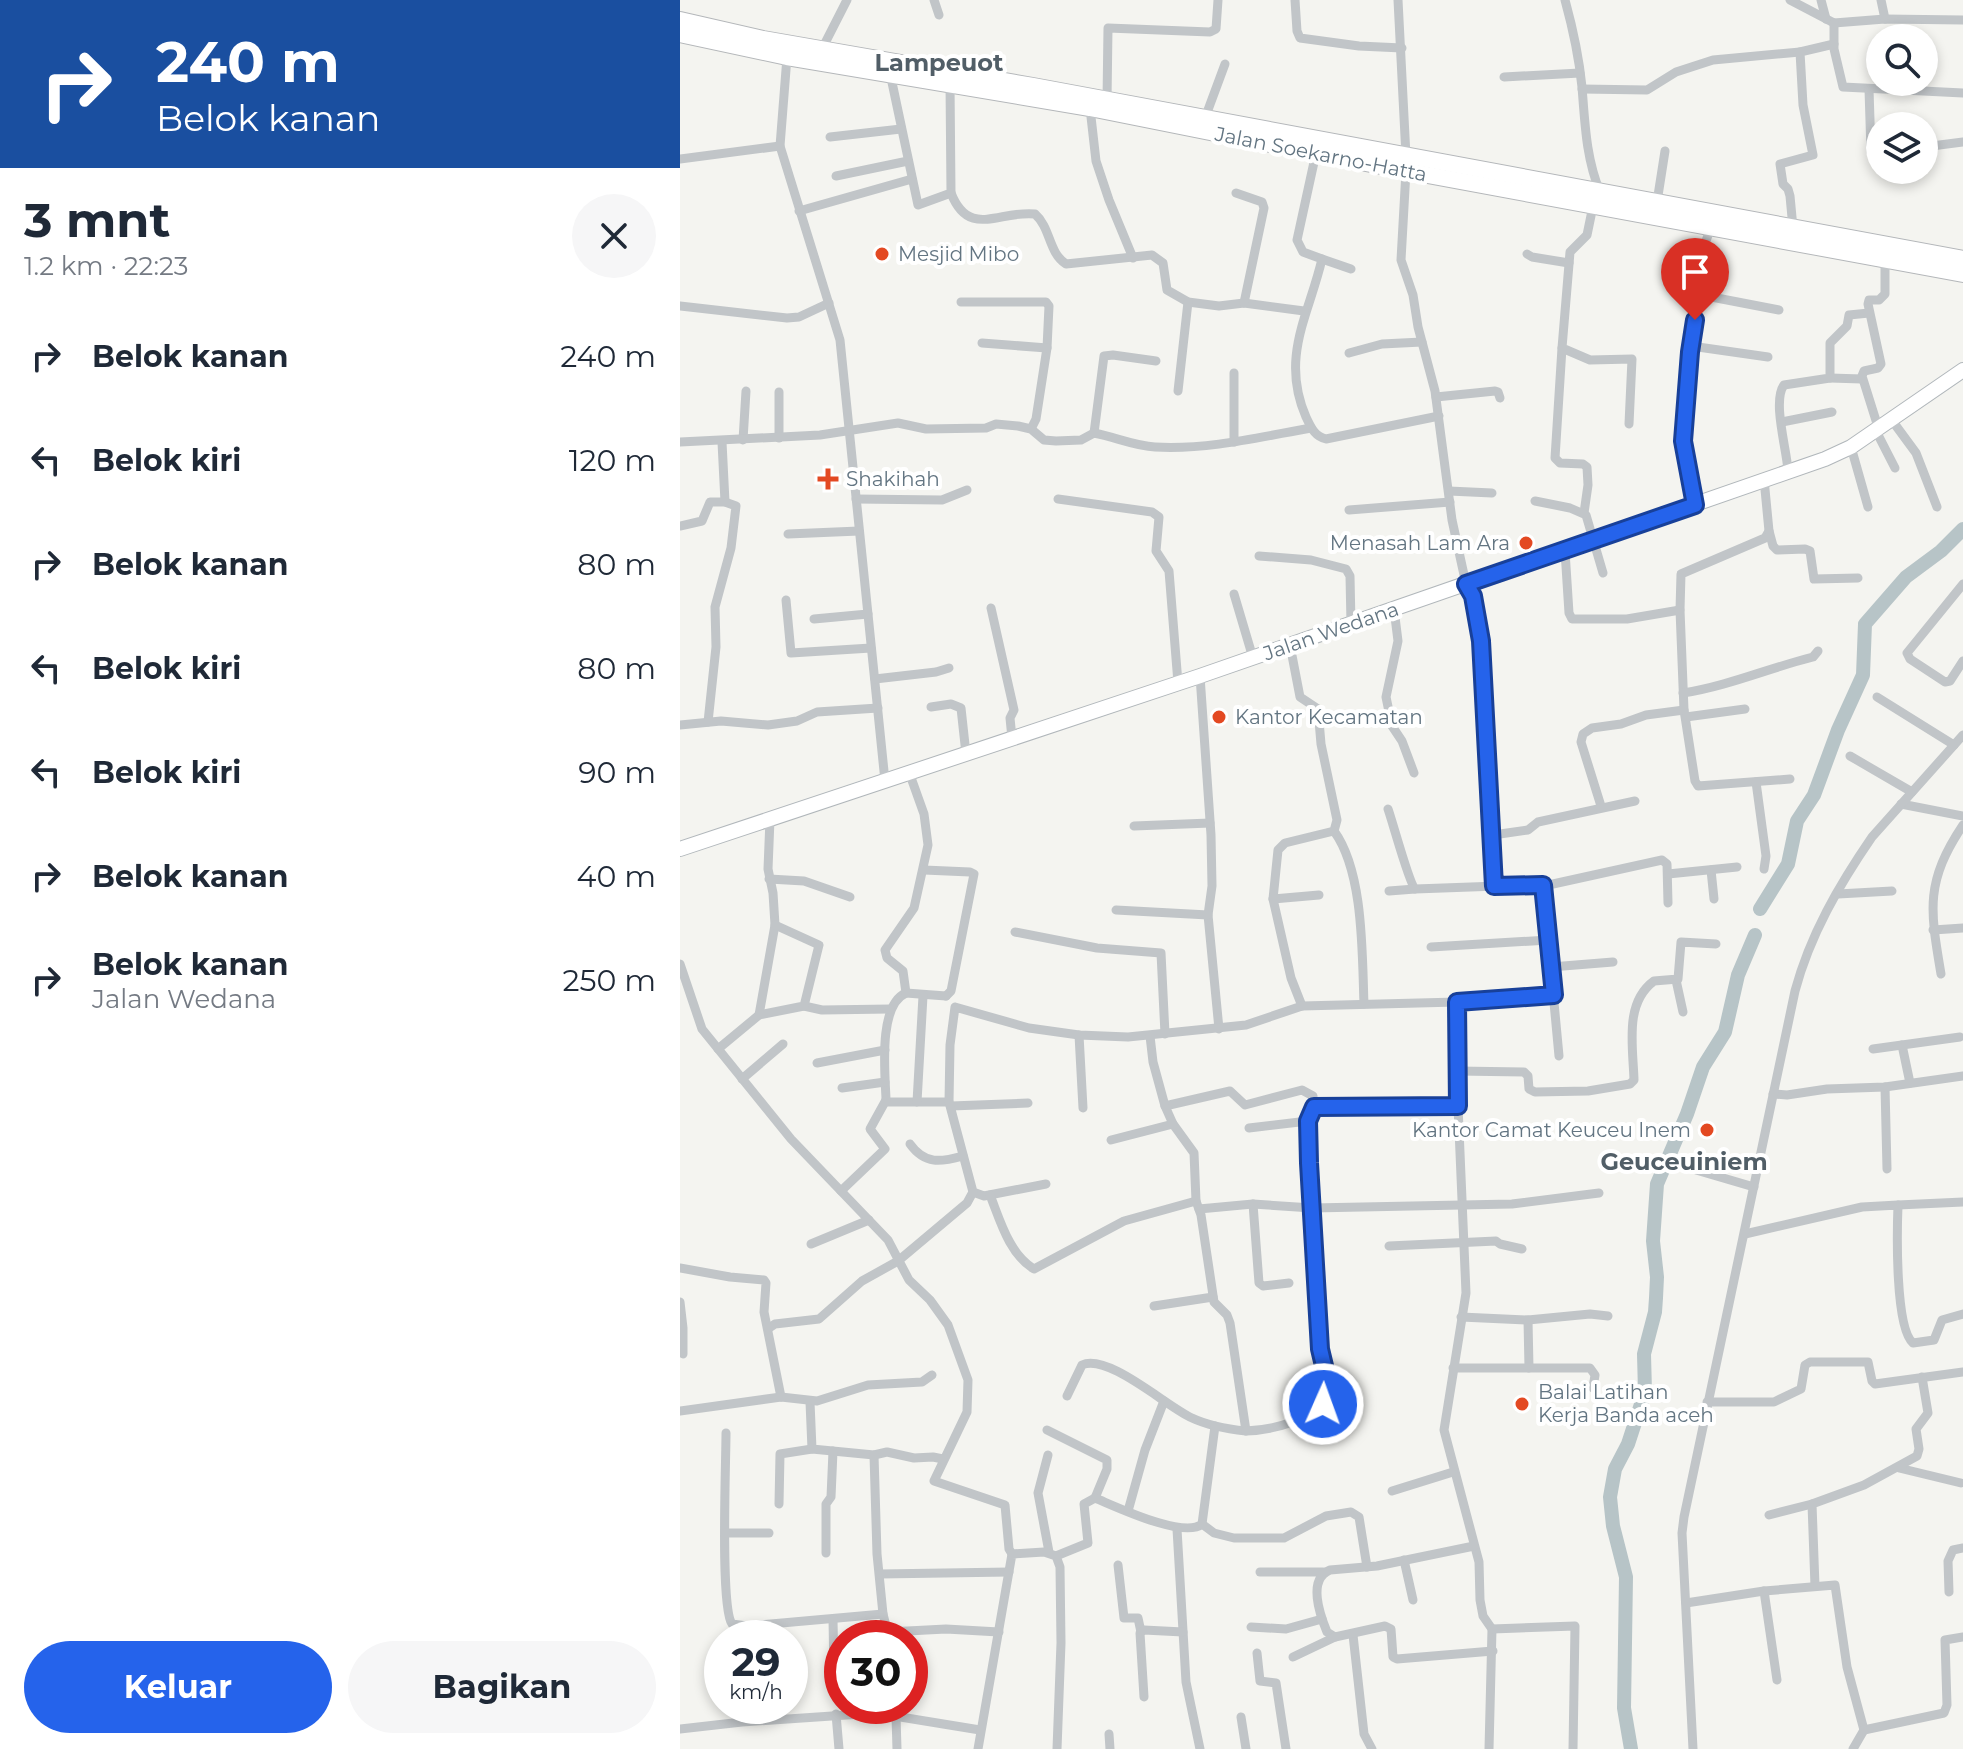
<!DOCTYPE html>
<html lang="id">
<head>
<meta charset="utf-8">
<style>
	:root { --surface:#fff; --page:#f6f6f7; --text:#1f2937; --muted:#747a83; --accent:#2563eb }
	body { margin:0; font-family:Montserrat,sans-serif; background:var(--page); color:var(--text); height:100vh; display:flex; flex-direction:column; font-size:30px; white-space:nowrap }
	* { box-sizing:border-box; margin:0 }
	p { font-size:26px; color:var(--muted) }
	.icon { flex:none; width:44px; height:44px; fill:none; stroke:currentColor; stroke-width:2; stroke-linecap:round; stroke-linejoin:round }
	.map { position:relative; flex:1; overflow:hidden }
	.sheet { display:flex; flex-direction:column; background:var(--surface); width:680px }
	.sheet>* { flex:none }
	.guide { background:#1a4fa0; color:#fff; overflow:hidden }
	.buttons { position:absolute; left:1186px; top:24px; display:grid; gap:16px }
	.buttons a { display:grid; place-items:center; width:72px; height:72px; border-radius:50%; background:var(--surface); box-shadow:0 4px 12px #0003; font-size:40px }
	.speed { position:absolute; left:24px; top:1620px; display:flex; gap:16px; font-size:40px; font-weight:700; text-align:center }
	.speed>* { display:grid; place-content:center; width:104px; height:104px; border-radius:50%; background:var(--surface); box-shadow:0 4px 12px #0003; line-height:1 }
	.speed small { font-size:20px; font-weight:400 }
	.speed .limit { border:12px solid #d22; background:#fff; color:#111 }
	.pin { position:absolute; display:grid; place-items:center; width:68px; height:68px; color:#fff; margin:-82px -34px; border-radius:50% 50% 50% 0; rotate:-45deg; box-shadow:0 0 8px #0007 }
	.pin .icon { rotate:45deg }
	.me { position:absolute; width:88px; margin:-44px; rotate:2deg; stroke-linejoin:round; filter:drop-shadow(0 0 6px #0008) }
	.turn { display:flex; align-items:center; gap:28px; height:168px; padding:0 24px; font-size:36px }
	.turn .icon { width:104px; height:104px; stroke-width:2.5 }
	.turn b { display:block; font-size:56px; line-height:68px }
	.round { display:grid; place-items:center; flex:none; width:84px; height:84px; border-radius:42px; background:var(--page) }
	.overview { display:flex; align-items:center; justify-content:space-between; height:136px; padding:0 24px }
	h1 { font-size:48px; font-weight:700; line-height:60px }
	.primary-button { display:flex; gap:16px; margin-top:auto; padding:16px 24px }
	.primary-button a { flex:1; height:92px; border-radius:48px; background:var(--accent); color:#fff; font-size:32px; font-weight:700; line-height:92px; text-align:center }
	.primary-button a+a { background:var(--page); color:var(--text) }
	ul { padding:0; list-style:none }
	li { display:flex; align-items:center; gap:24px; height:104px; padding:0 24px }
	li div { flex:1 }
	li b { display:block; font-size:30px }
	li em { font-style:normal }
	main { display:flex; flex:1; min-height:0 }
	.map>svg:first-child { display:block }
</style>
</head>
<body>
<main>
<section class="sheet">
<div class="guide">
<div class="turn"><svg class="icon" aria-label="right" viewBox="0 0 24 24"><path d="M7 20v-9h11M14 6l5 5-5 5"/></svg><div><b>240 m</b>Belok kanan</div></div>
</div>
<div class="overview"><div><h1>3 mnt</h1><p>1.2 km · 22:23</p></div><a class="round"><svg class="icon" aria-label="close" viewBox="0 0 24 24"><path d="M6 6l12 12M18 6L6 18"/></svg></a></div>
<ul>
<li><svg class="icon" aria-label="right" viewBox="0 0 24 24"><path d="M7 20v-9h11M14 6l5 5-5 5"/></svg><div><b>Belok kanan</b></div><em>240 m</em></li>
<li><svg class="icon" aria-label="left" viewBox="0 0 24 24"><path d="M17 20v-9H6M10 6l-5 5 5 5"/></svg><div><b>Belok kiri</b></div><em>120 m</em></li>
<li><svg class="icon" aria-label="right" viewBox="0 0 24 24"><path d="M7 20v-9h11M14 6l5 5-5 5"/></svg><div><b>Belok kanan</b></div><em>80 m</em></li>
<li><svg class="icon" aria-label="left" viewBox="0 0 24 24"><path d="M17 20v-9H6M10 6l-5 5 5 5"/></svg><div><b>Belok kiri</b></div><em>80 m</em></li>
<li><svg class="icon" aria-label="left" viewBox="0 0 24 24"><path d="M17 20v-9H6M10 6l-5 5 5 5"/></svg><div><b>Belok kiri</b></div><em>90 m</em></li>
<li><svg class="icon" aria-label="right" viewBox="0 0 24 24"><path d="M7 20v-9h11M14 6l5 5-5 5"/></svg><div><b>Belok kanan</b></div><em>40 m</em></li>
<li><svg class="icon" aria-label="right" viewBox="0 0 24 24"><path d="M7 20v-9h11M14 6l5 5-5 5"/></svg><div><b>Belok kanan</b><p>Jalan Wedana</p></div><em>250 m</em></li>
</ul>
<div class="primary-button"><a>Keluar</a><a>Bagikan</a></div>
</section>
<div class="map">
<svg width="1283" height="1749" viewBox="0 0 1283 1749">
	<rect width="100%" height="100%" fill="#f4f4f0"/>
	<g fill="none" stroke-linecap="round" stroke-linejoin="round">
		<g stroke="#b7c4c7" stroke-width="14">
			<polyline points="1080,909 1108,864 1117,821 1134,795 1158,730 1183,675 1185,624 1226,577 1261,551 1283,529"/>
			<polyline points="951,1749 944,1708 946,1577 933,1526 930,1497 935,1469 948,1444 965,1392 964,1354 975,1312 976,1298 977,1277 973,1241 977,1184 1007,1114 1023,1067 1045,1032 1058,975 1075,935"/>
		</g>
		<defs>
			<polyline id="secondary" points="0,849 520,676 1145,459 1171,447 1283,370"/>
			<g id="highway">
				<polyline points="0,20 83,39 353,86 1283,259"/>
				<polyline points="0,34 107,57 410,108 726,171 1283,274"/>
			</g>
		</defs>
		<use href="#secondary" stroke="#b1b7bb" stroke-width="16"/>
		<use href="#highway" stroke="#b4b7ba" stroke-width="18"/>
		<g stroke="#c1c5c8" stroke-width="9">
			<polyline points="254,0 259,15"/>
			<polyline points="615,0 617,31 620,38 679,46 722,48"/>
			<polyline points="718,0 726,156"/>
			<path d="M885 0C893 29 899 57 902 87 905 124 906 158 920 192"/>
			<polyline points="1110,0 1154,23 1205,19 1283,20"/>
			<polyline points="1141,0 1146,19"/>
			<polyline points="1201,0 1205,19"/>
			<polyline points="1154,23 1154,49 1163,87 1283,93"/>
			<polyline points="142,49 167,0"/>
			<polyline points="107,57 100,146 160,340 205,781"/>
			<polyline points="210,73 238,205 271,193 270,83"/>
			<polyline points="824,77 900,73"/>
			<polyline points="902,89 967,90 996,72 1033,60 1120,52"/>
			<polyline points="1189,89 1191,152 1200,151"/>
			<polyline points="427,100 428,28 530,32 536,29 538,0"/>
			<polyline points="410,108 416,161 429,200 453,258"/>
			<polyline points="525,118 545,64"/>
			<polyline points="150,137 221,129"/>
			<polyline points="1244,147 1283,142"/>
			<path d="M636 153 617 240 623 252 642 259C629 315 600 357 626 417 631 427 634 436 646 439L759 416"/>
			<polyline points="0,159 100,146"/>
			<polyline points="726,171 721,260 733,295 738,327 755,391 772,520 786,584 793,596 801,641 814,886"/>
			<polyline points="156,176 228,161"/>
			<path d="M271 193C289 239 319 210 355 214 371 228 368 252 386 264L472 255 483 263 487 290 508 302 539 306 564 303 624 311"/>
			<polyline points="556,193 582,202 584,208 564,303"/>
			<polyline points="977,202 985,151"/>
			<polyline points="913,206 907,235 890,252 882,348 910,360 952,359 949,424"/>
			<polyline points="119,211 232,179"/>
			<polyline points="1113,228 1110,196 1108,189 1103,184 1100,164 1133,155 1123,105 1120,52 1154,44"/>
			<polyline points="847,254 852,257 889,263"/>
			<polyline points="642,259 671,269"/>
			<polyline points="1016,294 1099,310"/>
			<polyline points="281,302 366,302 369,306 367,348 356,419 351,429"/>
			<polyline points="0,306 107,318 119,317 149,303"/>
			<polyline points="302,343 367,348"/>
			<polyline points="1011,346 1088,357"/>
			<polyline points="882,348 875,458 880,463 903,464 907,467 908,485 904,513"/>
			<polyline points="669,353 702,344 742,342"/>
			<polyline points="554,373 554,442"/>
			<polyline points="1150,378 1182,379"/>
			<polyline points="498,391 508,302"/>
			<polyline points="99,392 99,438"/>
			<polyline points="756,397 815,391 818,392 820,398"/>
			<polyline points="1211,419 1236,453 1257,507"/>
			<polyline points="1102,422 1152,412"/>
			<polyline points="1198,427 1182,376 1184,371 1198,368 1201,364 1188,304 1189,300 1199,300 1205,294 1205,259"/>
			<polyline points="1195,429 1215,468"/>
			<polyline points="414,433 424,356 433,355 476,361"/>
			<polyline points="63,440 66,391"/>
			<path d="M0 442 140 435 218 423 246 429 306 428 316 424 338 426 351 429 364 440 376 441 401 440 414 433C435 437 455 446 475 447 528 450 580 437 631 428"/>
			<polyline points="42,442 45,502"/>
			<polyline points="1171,447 1188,507"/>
			<path d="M1108 471C1107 450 1092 401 1104 385L1150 378V343L1167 326 1169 315 1189 313"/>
			<polyline points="1084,479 1089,531 1085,538 1001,574 1000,610 1004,710 1015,781 1018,786 1110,779"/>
			<polyline points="769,491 812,493"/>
			<polyline points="176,499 262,500 287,490"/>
			<polyline points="378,499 472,512 479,517 476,551 489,571 498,683"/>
			<polyline points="855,501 890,508 906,515 923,573"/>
			<polyline points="1015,505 1003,441 1010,352 1015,320 1017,266 1031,227"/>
			<polyline points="669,510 770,502"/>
			<polyline points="0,526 22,521 30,502 45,502 56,506 51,548 35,607 36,647 28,722"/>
			<polyline points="1089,531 1093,546 1097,550 1125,549 1130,551 1134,579 1178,578"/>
			<polyline points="108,534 179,531"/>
			<polyline points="885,551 889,613 892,619 947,619 1000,610"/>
			<polyline points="579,556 631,560 666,569 670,576 671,624"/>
			<polyline points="1283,584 1227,653 1230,659 1265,682 1270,681 1283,661"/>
			<polyline points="554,594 573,658"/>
			<polyline points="106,600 111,653 191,648"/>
			<polyline points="311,608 334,710 330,718 332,738"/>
			<polyline points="714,609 718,641 706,697 712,726 722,741 734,773"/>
			<polyline points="134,619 188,614"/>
			<polyline points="610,645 620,697 638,709 641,744 657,820 654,831 605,843 598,850 593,899 611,978 622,1006"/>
			<polyline points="520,676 531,835 532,886 528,915 539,1029"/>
			<polyline points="195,679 256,672 269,668"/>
			<path d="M1003 693C1048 686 1089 668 1133 657L1138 651"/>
			<polyline points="1197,697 1274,745"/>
			<polyline points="251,707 271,704 281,708 286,754"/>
			<polyline points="1006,717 1065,709"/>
			<polyline points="0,725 41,721 88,725 117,721 137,712 198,708"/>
			<polyline points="1170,756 1232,792"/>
			<path d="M229 772 244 814 248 845 234 908 205 950 207 958 223 971 226 993C198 1005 205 1072 206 1099L208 1102H269"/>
			<polyline points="1076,782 1086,856 1084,869"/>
			<polyline points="1221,804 1283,816"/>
			<polyline points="921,806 901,742 903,734 912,728 941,724 966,715 1004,710"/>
			<path d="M708 809C713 823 729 883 735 889L873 884 982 860 987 864 988 903"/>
			<polyline points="454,826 530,823"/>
			<path d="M654 831C684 872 682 955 684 1004"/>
			<polyline points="813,835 848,830 858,822 955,801"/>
			<polyline points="244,870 290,872 294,874 271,991 266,996"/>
			<polyline points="1031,870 1034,899"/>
			<polyline points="988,874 1057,867"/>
			<polyline points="89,879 124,881 170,897"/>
			<polyline points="863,885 879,1056"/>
			<polyline points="709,891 735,889"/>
			<polyline points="1158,894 1212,891"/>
			<polyline points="593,899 639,895"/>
			<polyline points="436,910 528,915"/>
			<polyline points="1253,930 1283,928"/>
			<polyline points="335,932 417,948 481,953 485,1034"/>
			<polyline points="751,947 869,940"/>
			<polyline points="0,964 22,1029 111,1139 208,1240 229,1280 250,1300 268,1325 288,1380 287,1412 254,1481 325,1505 329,1549 332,1554"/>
			<polyline points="871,967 933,962"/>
			<path d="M1261 974C1250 909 1245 882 1283 825"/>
			<polyline points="996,980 1003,1012"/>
			<polyline points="226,993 266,996"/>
			<polyline points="777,1002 778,1106 786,1293 764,1430 799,1562 800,1600 803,1616 812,1629 809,1749"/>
			<polyline points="124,1006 142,1010 210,1009"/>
			<polyline points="79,1015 95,925 93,893 88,869 90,819"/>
			<polyline points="399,1035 403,1108"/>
			<polyline points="1222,1045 1230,1083"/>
			<polyline points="38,1049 79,1015 124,1006 139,945 95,925"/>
			<polyline points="1193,1049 1280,1037"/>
			<polyline points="137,1063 205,1050"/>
			<path d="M777 1071 844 1072 848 1076 849 1089 855 1092 908 1091 950 1084 954 1080C953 1046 944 1003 974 981L998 979 1001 942 1036 944"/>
			<polyline points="62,1079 103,1044"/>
			<polyline points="1205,1087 1207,1169"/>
			<polyline points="162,1088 205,1082"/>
			<polyline points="1093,1094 1107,1095 1147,1089 1205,1087 1283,1076"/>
			<polyline points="237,1102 243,996"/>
			<polyline points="271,1106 348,1103"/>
			<polyline points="485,1106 550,1091 565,1105 622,1090 633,1096 634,1107"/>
			<polyline points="569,1128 628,1121"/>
			<polyline points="431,1140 493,1124"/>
			<path d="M230 1144C245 1165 261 1162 283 1156"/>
			<polyline points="1016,1170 1074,1187"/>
			<polyline points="366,1184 304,1196 293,1192 269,1102 270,1045 275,1007 349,1028 399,1035 448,1037 566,1025 622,1006 777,1002 874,995"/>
			<polyline points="161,1191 205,1149 190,1129 206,1100"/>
			<path d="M310 1195C320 1220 329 1254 354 1269L444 1221 516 1201"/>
			<polyline points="573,1204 579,1283 583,1286 609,1283"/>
			<polyline points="1218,1205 1283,1202"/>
			<polyline points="519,1209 573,1204 632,1208 832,1204 919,1193"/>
			<path d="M1065 1234 1182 1207 1218 1205C1217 1231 1215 1328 1233 1343L1254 1340 1262 1320 1283 1314"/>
			<polyline points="131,1244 189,1220"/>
			<polyline points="709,1246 816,1241 820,1244 842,1249"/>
			<polyline points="0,1268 50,1277 84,1280 86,1283 84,1312 101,1397"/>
			<polyline points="0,1302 3,1328 3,1354"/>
			<polyline points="474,1306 533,1297"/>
			<polyline points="781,1317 848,1320 910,1314 928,1316"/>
			<polyline points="848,1320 849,1368"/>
			<polyline points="89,1328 95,1324 139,1319 182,1281 218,1261 287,1203 293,1192"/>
			<polyline points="773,1368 910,1368 915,1375 913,1388"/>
			<path d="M387 1396 402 1365C428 1353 487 1407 512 1418 529 1426 547 1429 566 1431L550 1323 547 1315 534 1302 521 1215 516 1201 514 1153 493 1124 485 1106 473 1062 470 1036"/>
			<polyline points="130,1402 132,1449 194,1455 207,1452 234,1458 253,1457 263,1459"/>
			<polyline points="1027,1402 1094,1402 1121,1389 1125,1365 1130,1362 1188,1362 1192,1381 1195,1384 1283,1372"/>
			<polyline points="0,1411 101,1397 137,1401 188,1385 242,1382 252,1375"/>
			<path d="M367 1430 427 1460V1469L415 1498C437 1507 504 1539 522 1524L535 1426"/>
			<path d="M566 1431C592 1430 636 1420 649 1395L640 1349 629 1163 628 1121 634 1107 778 1106"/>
			<path d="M46 1433C46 1464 40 1607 52 1624L67 1626 203 1614"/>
			<polyline points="194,1455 197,1554 203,1614 209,1638"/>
			<polyline points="368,1455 358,1493 369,1552"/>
			<polyline points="1219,1468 1281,1483"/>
			<polyline points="712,1491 773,1472"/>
			<polyline points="99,1504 100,1454 132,1449"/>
			<polyline points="448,1511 465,1450 484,1401"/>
			<polyline points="1089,1515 1132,1504"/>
			<polyline points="522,1524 534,1533 554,1538 604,1538 646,1516 671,1512 679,1517 687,1567"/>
			<polyline points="497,1529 506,1682 520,1749"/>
			<polyline points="46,1533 89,1533"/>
			<polyline points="146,1553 146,1504 151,1497 153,1451"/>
			<polyline points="376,1556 408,1543 404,1504 415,1498"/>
			<polyline points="724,1560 733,1600"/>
			<polyline points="438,1565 444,1618 458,1618 461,1632"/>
			<polyline points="580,1572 643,1572"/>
			<polyline points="200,1574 329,1572"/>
			<polyline points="1135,1586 1132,1504 1184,1485 1237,1456 1239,1449 1236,1429 1248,1413 1242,1377"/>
			<polyline points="1084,1591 1097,1680"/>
			<polyline points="1269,1592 1268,1561 1273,1550 1283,1548"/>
			<polyline points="1006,1603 1084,1591 1155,1585 1167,1667 1184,1730 1264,1713 1267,1705 1265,1640 1283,1637"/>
			<polyline points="153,1619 154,1676"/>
			<polyline points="571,1627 606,1629 642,1619"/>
			<polyline points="812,1629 895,1626 893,1749"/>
			<polyline points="208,1632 266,1629 319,1632"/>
			<polyline points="673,1635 684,1734 692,1749"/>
			<path d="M655 1637 647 1632C640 1615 627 1579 650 1570L697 1566 794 1546"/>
			<polyline points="577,1653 580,1681 596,1683 606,1749"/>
			<polyline points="613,1657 655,1637 705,1626 711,1629 713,1657 717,1659 813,1651"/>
			<polyline points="464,1697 460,1633 464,1630 503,1632"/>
			<polyline points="156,1714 159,1749"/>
			<polyline points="216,1716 217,1749"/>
			<polyline points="561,1717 566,1749"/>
			<polyline points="0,1729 62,1722 196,1713 300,1730"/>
			<polyline points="429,1734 430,1749"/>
			<polyline points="298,1749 332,1554 364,1552 376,1556 380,1567 381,1643 377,1749"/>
			<path d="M1013 1749 1002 1533 1004 1517 1115 991C1130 935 1159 885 1192 837L1283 735"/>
			<polyline points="1173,1749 1184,1730"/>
		</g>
		<use href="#secondary" stroke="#fff" stroke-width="14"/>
		<use href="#highway" stroke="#fff" stroke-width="16"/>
	</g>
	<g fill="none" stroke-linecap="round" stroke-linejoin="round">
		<defs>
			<polyline id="route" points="643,1404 648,1398 650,1391 640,1349 629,1163 628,1121 634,1107 778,1106 777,1002 874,995 863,885 814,886 801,641 793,596 786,584 1015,505 1003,441 1010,352 1015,320"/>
		</defs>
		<use href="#route" stroke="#184099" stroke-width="20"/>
		<use href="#route" stroke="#2563eb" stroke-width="14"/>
	</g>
	<g fill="#e34922" stroke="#fff" stroke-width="3">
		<circle cx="202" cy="254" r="8"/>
		<path d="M144 467h8v8h8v8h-8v8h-8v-8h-8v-8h8z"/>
		<circle cx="846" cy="543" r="8"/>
		<circle cx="539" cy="717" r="8"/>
		<circle cx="1027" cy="1130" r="8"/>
		<circle cx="842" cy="1404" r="8"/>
	</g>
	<g text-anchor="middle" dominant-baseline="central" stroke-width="8" stroke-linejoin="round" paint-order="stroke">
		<g font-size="20" fill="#637582" stroke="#fff">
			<text transform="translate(641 154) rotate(11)">Jalan Soekarno-Hatta</text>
			<text transform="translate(651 631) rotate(-19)">Jalan Wedana</text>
		</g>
		<g font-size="20" fill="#637582" stroke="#fff" text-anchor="start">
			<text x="218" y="254">Mesjid Mibo</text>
			<text x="166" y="479">Shakihah</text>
			<text x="830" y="543" text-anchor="end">Menasah Lam Ara</text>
			<text x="555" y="717">Kantor Kecamatan</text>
			<text x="1011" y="1130" text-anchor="end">Kantor Camat Keuceu Inem</text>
			<text x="858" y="1392">Balai Latihan<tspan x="858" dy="23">Kerja Banda aceh</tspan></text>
		</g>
		<g font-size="24" font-weight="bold" fill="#515e67" stroke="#fff">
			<text x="259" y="62">Lampeuot</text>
			<text x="1004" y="1161">Geuceuiniem</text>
		</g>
	</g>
</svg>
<div class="buttons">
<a><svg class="icon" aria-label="search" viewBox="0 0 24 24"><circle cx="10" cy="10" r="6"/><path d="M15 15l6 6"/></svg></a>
<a><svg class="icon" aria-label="layers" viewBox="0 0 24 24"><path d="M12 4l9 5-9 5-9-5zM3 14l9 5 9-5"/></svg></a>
</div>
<div class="speed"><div>29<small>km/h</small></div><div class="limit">30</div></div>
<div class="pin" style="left:1015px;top:320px;background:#d93025"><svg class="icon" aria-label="arrive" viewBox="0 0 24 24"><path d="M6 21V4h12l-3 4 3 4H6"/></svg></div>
<svg class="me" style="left:643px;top:1404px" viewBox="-20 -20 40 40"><circle r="17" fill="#2563eb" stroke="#fff" stroke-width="3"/><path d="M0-11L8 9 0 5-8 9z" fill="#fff"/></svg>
</div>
</main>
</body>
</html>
